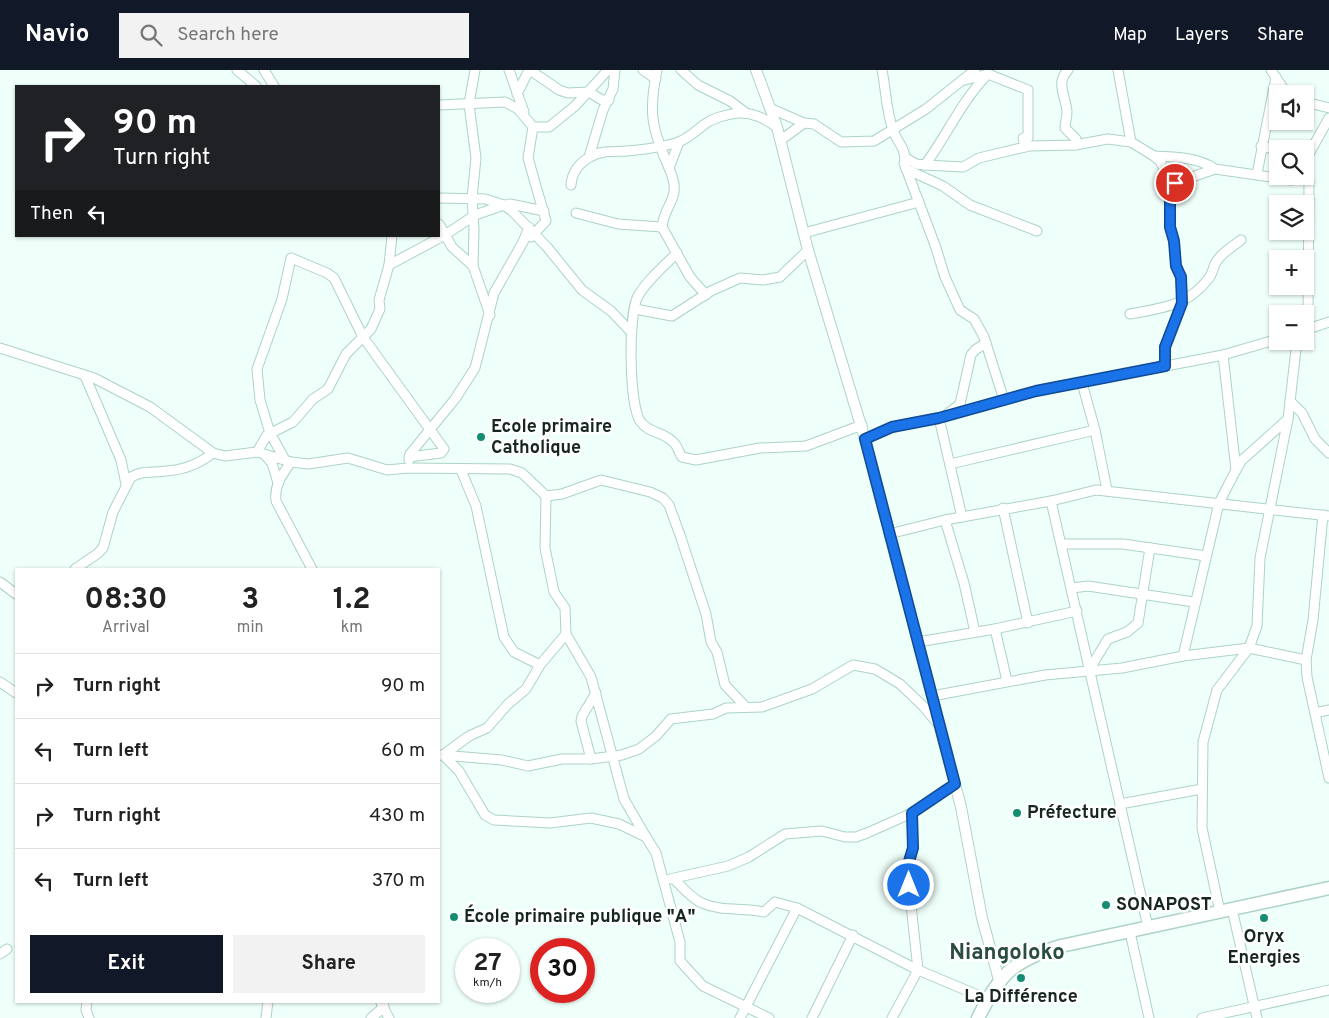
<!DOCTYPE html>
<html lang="en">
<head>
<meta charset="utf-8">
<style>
	:root { --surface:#fff; --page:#f2f2f2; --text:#222; --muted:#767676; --line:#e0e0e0; --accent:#111827 }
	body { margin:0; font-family:Overpass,sans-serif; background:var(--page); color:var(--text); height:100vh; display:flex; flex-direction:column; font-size:19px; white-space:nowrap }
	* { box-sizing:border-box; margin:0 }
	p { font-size:16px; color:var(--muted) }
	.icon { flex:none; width:28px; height:28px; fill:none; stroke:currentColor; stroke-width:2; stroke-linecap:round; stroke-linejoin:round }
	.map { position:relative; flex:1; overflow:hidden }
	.side { position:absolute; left:15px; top:498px; width:425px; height:435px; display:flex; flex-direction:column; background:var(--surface); border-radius:0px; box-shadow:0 1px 4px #0004 }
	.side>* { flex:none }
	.guide { position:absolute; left:15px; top:15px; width:425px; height:152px; border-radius:0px; box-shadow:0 1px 4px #0004; background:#202124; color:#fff; overflow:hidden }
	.controls { position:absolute; left:1269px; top:15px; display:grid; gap:10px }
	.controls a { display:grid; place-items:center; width:45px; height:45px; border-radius:0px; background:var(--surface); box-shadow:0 1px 4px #0004; font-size:25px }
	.speed { position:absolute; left:455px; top:868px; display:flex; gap:10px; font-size:25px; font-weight:700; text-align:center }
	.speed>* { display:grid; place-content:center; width:65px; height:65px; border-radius:50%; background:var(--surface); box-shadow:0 1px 4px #0004; line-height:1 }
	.speed small { font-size:12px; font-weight:400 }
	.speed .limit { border:8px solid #d22; background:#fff; color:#111 }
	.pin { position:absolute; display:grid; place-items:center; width:42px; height:42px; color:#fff; margin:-21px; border:2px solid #fff; border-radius:50%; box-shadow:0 1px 5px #0007 }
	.me { position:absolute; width:55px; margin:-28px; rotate:0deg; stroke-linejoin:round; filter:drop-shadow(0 0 4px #0008) }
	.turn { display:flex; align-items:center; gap:18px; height:105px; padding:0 15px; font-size:22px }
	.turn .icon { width:65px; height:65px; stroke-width:2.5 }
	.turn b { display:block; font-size:35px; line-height:42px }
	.then { display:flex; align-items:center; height:48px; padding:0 15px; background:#0003; gap:10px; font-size:19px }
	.eta { display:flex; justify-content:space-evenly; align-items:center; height:85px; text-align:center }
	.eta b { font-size:30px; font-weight:700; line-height:35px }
	.cta { display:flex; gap:10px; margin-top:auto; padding:10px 15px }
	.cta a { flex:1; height:58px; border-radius:0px; background:var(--accent); color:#fff; font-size:20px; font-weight:700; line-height:58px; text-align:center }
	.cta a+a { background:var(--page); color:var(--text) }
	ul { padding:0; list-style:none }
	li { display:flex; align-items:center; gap:15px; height:65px; padding:0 15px; border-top:1px solid var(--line) }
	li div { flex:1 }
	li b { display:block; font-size:19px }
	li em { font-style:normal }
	header { display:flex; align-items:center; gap:30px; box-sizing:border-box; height:70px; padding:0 25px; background:var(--accent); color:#fff }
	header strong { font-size:24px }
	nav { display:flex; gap:28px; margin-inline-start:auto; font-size:18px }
	.search { width:350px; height:45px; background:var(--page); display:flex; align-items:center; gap:12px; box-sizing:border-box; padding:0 18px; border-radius:0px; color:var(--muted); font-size:19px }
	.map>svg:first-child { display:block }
</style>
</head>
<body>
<header>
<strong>Navio</strong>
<div class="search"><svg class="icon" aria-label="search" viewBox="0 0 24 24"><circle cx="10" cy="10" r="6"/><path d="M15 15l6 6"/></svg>Search here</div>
<nav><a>Map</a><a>Layers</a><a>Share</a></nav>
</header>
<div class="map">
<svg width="1329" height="948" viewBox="0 0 1329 948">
	<rect width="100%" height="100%" fill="#effff9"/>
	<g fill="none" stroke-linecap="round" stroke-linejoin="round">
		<defs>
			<g id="minor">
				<polyline points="237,0 256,16"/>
				<polyline points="264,0 274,16"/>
				<polyline points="509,0 524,42"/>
				<polyline points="530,0 559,20 568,23 589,22 602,30 609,30"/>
				<polyline points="643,0 656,9"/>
				<path d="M657 0C648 43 652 59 669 98"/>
				<polyline points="681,0 698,15 730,31 746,43"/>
				<path d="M882 0C886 20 886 40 893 60 896 71 908 80 904 93L935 175 945 207 960 240 974 249 984 267 1004 330"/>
				<path d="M1068 0C1055 13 1066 26 1067 42 1067 48 1065 52 1065 58L1076 69 1075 75"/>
				<polyline points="1118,0 1131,72"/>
				<polyline points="1271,0 1287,24"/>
				<polyline points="965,10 988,4 1028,20 1028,68 1023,68 1025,77"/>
				<polyline points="517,24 529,0"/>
				<polyline points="1305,32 1329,38"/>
				<polyline points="439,35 505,32 518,39 533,57 528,88 546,151 531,167"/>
				<polyline points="772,39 804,53 814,54 841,72 874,71 926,39 975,0"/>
				<polyline points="533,57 549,57 575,36 608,0"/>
				<polyline points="781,70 804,53"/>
				<path d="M679 72 669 98C683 130 665 131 662 157L690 207 706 225"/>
				<polyline points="1261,76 1278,80"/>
				<path d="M1154 86C1175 87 1197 87 1215 99L1291 110"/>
				<polyline points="589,87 603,40 613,19 615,0"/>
				<polyline points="906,88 916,94 925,95 963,97 979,88 1029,76 1075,75 1108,69 1131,72 1154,86 1160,91 1169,110 1170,157 1174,171 1176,197 1181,207 1182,233 1165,277 1165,296"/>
				<polyline points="1305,91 1329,48"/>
				<polyline points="1305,93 1309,112 1308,246 1305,251"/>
				<path d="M925 95C947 65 961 32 987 5"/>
				<polyline points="906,99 943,116 970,135 1037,161"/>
				<polyline points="1257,104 1276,7"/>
				<path d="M571 115C572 103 579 93 590 87 601 80 614 82 627 81 643 80 660 77 676 73 689 69 695 61 705 54 713 48 728 44 738 43 753 42 765 49 777 57"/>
				<polyline points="1170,118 1175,113 1215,99"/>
				<polyline points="439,128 485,129 504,135 512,141 547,177 582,220 611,241 631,262"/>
				<polyline points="576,143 618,154 662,157"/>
				<polyline points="439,154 452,177 473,196 490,245"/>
				<polyline points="804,163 919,132"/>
				<path d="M677 183C664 196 648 209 638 226 628 244 629 333 640 351 648 363 663 362 672 371 678 375 678 382 682 387L696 390 760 378 806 376 862 355"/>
				<polyline points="389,195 445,165 475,145 501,136 510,134 544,141"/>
				<polyline points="473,196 474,159 472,128 476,88 469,34 475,0"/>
				<polyline points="635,239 672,246 711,221 740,208 763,210 780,207 808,180"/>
				<path d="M1130 244C1163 238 1188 236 1209 208 1212 204 1213 199 1215 194 1220 184 1232 177 1241 170"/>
				<polyline points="1305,260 1329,252"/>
				<polyline points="0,278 94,308 150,337 213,383 225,386 257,382 291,392 308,394 348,388 387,400 408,398 510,399 522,403 546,426 545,478 554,522 565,538 566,564 591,607 624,729 646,767"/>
				<polyline points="85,306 121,390 126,414"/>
				<polyline points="1082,313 1095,360 1107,420"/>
				<polyline points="1290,331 1302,343 1315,369 1329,383"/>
				<polyline points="947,344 960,334 971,285 975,280 986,273"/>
				<polyline points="939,348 962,447"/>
				<polyline points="865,369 892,357 939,348 1036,321 1223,285 1278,269"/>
				<polyline points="257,382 267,365 293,352 313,329 328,319 346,284 371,259 380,239 379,230 389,195 392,166"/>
				<polyline points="264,384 272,393 278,413"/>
				<polyline points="285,390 270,363 260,330 257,299 282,229 291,188 327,203 334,208 363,267 444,379 441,383 409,387"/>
				<polyline points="409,390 410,384 455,329 475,298 494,223 523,172 529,157"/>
				<path d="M291 392C282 405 274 415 276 431L312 499"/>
				<polyline points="950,394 1095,360"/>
				<polyline points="461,400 476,436 504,567 514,582 540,595"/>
				<polyline points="1236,400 1241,391 1288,349"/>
				<polyline points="546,426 562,424 601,410 650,422 663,428 669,435 680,465 706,544 711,572 717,582 725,615 746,637"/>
				<polyline points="1051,431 1148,857"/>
				<polyline points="1003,438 1028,553"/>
				<polyline points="1323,445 1313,550 1306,590 1307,607 1329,708"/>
				<polyline points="945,450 964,513 975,562"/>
				<polyline points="889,464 945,450 1051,431 1096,420 1329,446"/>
				<polyline points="1062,474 1123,474 1206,486"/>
				<path d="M75 499 97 484 103 478 113 442 131 407C144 400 152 403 166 401 183 400 199 394 213 383"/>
				<polyline points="0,512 16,524"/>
				<polyline points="1072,518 1088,516 1194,532"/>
				<polyline points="995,559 1007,611"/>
				<polyline points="566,564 540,595 526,619 508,634 487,658 469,666 443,685 459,701 485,745 494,750 550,753 591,748 619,754 646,767 656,783 663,809 680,872 680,891 703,916 769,948"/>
				<polyline points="918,572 995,559 1077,541"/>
				<polyline points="1183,586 1219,433 1236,400 1223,285"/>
				<polyline points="1089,600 1108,569 1127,562 1138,553 1150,478"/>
				<polyline points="0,612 16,623"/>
				<polyline points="932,626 1045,605 1122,598 1183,586 1249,578 1306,590"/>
				<polyline points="1315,643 1329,640"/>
				<polyline points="441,685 502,690 528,696 562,689 591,689 622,685 639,679 656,666 671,649 713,644 726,638 762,637 812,619 853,595 875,599 900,614 923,636 939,655"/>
				<polyline points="591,689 581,651 582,646 596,623"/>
				<polyline points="1120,734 1202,719"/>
				<polyline points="670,809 728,796 749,787 785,764 822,761 845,767 856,767 867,763 912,743 955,714"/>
				<path d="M674 809C682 817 692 829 702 833 722 842 743 837 764 842L775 832 797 838 918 900 987 929"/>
				<polyline points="1232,839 1257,948"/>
				<polyline points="1220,842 1202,758 1203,672 1217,620 1249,578 1257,556 1260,488 1288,349 1297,271"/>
				<polyline points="1130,862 1149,948"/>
				<polyline points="0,884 7,879"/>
				<polyline points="87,931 86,940 89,948"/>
				<polyline points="381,933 389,948"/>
				<polyline points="266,948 268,931"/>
				<polyline points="371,948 384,937 383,931"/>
				<polyline points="740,948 797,838"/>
				<polyline points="812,948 853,865"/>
				<polyline points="892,948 918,900 907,798 913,778 912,743"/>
				<polyline points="1202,948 1329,920"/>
			</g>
			<polyline id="major" points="756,0 777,57 808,180 865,369 961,737 982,848 999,910"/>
			<path id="highway" d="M978 948C1001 903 1012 891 1061 876L1329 818"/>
		</defs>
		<use href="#minor" stroke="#acd3c6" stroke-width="11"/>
		<use href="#major" stroke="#acd3c6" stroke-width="12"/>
		<use href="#highway" stroke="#acd3c6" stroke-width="15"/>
		<use href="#minor" stroke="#fff" stroke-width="9"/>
		<use href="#major" stroke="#fff" stroke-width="10"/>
		<use href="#highway" stroke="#fff" stroke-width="12"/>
	</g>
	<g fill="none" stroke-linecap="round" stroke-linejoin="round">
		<defs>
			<polyline id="route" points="909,815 907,798 913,778 912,743 955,714 865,369 892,357 939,348 1036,321 1165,296 1165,277 1182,233 1181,207 1176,196 1174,171 1170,157 1170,118 1175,113"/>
		</defs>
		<use href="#route" stroke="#114b97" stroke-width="12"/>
		<use href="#route" stroke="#1a73e8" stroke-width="9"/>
	</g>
	<g fill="#148e73" stroke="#fff" stroke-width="2">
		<circle cx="481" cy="367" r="5"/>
		<circle cx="1017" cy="743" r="5"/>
		<circle cx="1106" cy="835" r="5"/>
		<circle cx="454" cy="847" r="5"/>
		<circle cx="1264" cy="848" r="5"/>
		<circle cx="1021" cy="908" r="5"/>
	</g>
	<g text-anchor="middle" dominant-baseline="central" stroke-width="5" stroke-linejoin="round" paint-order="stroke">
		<g font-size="18" font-weight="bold" fill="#172621" stroke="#fff" text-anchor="start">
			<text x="491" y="357">Ecole primaire<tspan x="491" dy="21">Catholique</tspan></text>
			<text x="1027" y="743">Préfecture</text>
			<text x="1116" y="835">SONAPOST</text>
			<text x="464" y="847">École primaire publique "A"</text>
			<text x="1264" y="867" text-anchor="middle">Oryx<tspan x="1264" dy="21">Energies</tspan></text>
			<text x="1021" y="927" text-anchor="middle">La Différence</text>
		</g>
		<g font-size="22" font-weight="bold" fill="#294d42" stroke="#fff">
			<text x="1007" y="883">Niangoloko</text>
		</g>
	</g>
</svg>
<div class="controls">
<a><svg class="icon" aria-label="sound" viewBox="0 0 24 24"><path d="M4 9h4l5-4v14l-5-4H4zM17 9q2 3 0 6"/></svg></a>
<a><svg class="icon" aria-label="search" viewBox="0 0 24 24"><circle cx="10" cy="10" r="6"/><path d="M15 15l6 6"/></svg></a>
<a><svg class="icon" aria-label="layers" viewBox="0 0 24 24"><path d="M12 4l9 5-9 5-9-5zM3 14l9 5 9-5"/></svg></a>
<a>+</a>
<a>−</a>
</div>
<div class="speed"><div>27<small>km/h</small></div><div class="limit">30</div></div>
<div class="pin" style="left:1175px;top:113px;background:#d93025"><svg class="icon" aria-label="arrive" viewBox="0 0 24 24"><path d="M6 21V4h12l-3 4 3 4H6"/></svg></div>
<svg class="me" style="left:909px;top:815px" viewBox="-20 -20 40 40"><circle r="17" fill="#1a73e8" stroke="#fff" stroke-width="3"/><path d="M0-11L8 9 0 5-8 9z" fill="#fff"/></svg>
<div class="guide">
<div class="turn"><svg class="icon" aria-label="right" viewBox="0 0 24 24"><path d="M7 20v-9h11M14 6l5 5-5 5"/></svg><div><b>90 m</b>Turn right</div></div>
<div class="then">Then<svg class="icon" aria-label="left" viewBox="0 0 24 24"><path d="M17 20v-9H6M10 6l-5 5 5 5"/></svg></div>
</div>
<section class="side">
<div class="eta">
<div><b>08:30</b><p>Arrival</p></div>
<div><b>3</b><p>min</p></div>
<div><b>1.2</b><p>km</p></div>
</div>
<ul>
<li><svg class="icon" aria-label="right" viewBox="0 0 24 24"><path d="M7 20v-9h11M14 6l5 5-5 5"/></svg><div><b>Turn right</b></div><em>90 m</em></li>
<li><svg class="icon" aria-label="left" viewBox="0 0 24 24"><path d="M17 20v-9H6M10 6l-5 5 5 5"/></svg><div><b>Turn left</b></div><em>60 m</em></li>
<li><svg class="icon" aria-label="right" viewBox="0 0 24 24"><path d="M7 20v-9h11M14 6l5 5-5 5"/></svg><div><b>Turn right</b></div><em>430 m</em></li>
<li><svg class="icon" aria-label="left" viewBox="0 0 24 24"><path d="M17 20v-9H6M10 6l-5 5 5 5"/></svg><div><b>Turn left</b></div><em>370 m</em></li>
</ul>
<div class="cta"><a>Exit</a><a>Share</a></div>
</section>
</div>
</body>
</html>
